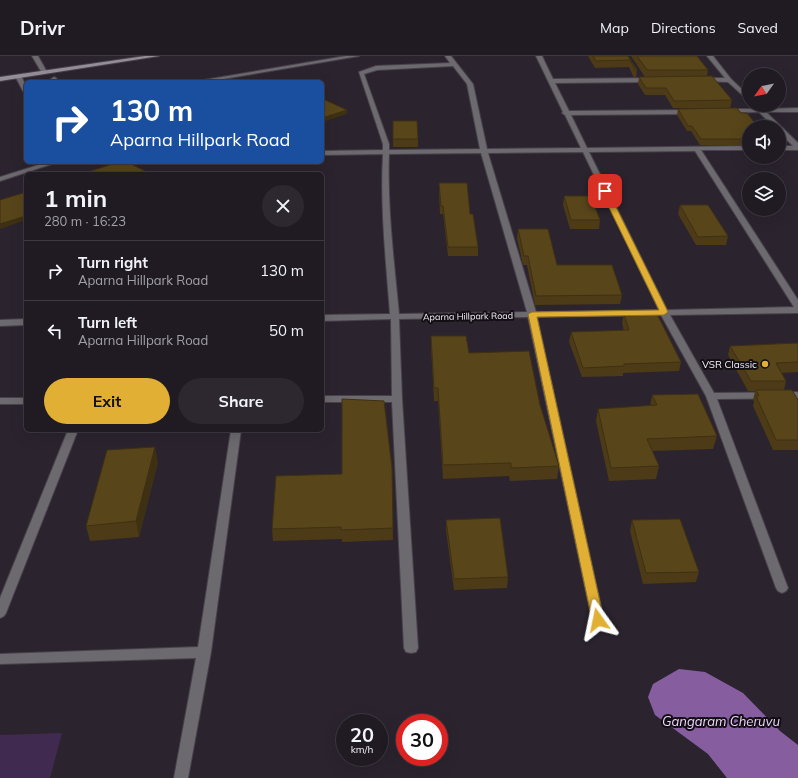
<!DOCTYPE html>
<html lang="en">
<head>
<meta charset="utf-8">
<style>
	:root { --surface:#201b23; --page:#2d2830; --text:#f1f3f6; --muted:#a2a1a6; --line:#3d3941; --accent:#e1af34 }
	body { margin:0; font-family:Mulish,sans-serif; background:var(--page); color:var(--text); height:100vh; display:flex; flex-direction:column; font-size:15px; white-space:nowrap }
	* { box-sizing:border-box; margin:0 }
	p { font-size:13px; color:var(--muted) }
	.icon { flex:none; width:22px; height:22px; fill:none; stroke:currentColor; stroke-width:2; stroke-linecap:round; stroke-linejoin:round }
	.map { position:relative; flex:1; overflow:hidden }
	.drawer { position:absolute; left:24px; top:116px; width:300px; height:260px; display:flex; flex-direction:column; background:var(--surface); border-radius:6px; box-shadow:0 4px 16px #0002,0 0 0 1px var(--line) }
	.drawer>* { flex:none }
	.hud { position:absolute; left:24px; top:24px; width:300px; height:84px; border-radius:6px; box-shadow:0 4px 16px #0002,0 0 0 1px var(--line); background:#1a4fa0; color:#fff; overflow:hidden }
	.needle { width:26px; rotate:237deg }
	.tools { position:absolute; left:742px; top:12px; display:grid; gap:8px }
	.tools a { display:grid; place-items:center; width:44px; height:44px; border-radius:50%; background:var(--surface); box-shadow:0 4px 16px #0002,0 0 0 1px var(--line); font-size:20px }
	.speed { position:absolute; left:336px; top:658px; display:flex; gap:8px; font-size:20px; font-weight:700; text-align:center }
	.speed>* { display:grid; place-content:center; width:52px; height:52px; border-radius:50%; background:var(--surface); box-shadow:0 4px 16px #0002,0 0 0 1px var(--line); line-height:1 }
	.speed small { font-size:10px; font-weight:400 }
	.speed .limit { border:6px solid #d22; background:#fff; color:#111 }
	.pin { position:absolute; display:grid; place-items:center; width:34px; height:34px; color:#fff; margin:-17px; border-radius:8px; box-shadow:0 2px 6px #0006 }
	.me { position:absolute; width:44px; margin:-22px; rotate:348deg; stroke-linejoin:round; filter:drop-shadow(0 0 3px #0008) }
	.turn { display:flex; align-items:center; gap:14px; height:84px; padding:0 20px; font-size:18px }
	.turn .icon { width:52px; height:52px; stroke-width:2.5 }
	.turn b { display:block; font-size:28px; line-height:34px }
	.round { display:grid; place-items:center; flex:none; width:42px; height:42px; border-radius:21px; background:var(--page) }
	.head { display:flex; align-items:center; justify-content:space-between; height:68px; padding:0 20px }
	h1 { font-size:24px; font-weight:700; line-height:30px }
	.action { display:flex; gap:8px; margin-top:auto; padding:8px 20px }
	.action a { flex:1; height:46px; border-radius:24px; background:var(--accent); color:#111; font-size:16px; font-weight:700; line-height:46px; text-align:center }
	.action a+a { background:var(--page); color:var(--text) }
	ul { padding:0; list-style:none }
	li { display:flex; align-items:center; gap:12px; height:60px; padding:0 20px; border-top:1px solid var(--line) }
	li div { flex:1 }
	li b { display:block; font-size:15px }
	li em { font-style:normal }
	header { display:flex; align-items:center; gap:24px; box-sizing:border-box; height:56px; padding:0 20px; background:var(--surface); border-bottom:1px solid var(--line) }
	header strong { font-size:19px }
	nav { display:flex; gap:22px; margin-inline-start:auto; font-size:14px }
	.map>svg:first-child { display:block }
</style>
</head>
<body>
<header>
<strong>Drivr</strong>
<nav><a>Map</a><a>Directions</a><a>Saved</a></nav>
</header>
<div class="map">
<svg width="798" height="722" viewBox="0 0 798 722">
	<rect width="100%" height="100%" fill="#2b242f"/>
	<polygon fill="#412a50" points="62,677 50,722 0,722 0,679"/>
	<polygon fill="#865ea0" points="679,613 705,616 743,637 780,675 798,689 798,722 727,722 708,698 655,659 648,641 653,628"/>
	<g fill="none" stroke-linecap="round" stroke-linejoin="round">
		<defs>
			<g id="street">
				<polygon points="32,0 38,0 47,16 46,17 42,17"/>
				<polygon points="346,0 359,0 205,26 192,26"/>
				<path d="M445 0H451L473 28 487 93 581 92 565 59 562 57 563 56 536 0H542L553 23 652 22 655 24 652 26 555 27 569 55 691 54 694 56 691 58 571 59 587 92 749 90V94H701L798 244V257L670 259 714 337 798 336V342L717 343 788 532 786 535 782 537 778 535 776 532 706 340 661 259 537 261 604 564 602 567 598 569 594 567 592 564 528 261 399 263 402 343 418 592 416 596 411 597 406 596 404 592 392 346H322V340H392L391 263 322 265V259L390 258C386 205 380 151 383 98L322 99V95L383 94V88L359 16 376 10 450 7ZM453 10 467 28 480 93 389 94V88L364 18 377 14ZM695 95 794 251 667 254 589 96ZM583 96 659 254 536 256 488 97ZM481 97 527 256 399 258C394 205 387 151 389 98Z"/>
				<polygon points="707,0 713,0 731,23 749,40 749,45 728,26 700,25 699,24 702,22 725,22"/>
				<polygon points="16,19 21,20 26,30 26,37 23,35 15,20"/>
				<polygon points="54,21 56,22 59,26 53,26 51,23"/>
				<polygon points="759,51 762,53 798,52 798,56 766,56 798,87 798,94 779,94 779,90 793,90 779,76 779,71 774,71 759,56 727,57 724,55 727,53 756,53"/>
				<polygon points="48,106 58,106 0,125 0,121"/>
				<polygon points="26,263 26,269 0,270 0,264"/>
				<rect x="0" y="342" width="26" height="6"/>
				<polygon points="68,374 78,374 6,557 4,560 0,562 0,542"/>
				<polygon points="231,374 241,374 211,596 188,722 174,722 196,602 0,608 0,598 198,591"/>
			</g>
			<polygon id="secondary" points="145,0 159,0 0,25 0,21"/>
		</defs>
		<use href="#street" stroke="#48414c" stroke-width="2"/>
		<use href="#secondary" stroke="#48414c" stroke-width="2"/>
		<use href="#street" fill="#6c696f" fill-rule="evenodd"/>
		<use href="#secondary" fill="#938e98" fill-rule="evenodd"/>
	</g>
	<g fill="#4c3b16">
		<polygon points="588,0 628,0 637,14 636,22 634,22 629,11 595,12"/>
		<polygon points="631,0 697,0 708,14 707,20 732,44 730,52 673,52 665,39 645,39 638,28 639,21 645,21"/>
		<polygon points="678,53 741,57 749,71 749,89 700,89 691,75 687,75 677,59"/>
		<polygon points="393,65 418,83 418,91 393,91"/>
		<polygon points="439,127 470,158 478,191 478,200 448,200 443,158 440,158 439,136"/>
		<polygon points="564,140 600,164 599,173 570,173 563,149"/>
		<polygon points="680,149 728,180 726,189 696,189 678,158"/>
		<polygon points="518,173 557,209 622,239 620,248 535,249 527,209 523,209 517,182"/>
		<polygon points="624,258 681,306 679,315 623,317 623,320 582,321 569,286 571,276 624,275 622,267"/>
		<polygon points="431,280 469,297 540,349 559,410 557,423 510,425 509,420 443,423 438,345 434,345 431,292"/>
		<polygon points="798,287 798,316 782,317 786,325 784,334 798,344 798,394 773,394 753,350 754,346 753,344 755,335 748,335 728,299 730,290"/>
		<polygon points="652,339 717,380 713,393 652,395 659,410 656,423 609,425 596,365 598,353 650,350"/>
		<polygon points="158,406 139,481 90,485 86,470"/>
		<polygon points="392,412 393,484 342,486 342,483 273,485 272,473 342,418"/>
		<polygon points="446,464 508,521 507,532 454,534 446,474"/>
		<polygon points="632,464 699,516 696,526 643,528 630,475"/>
	</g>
	<g fill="#3e3012">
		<polygon points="347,54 347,58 322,66 322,62"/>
		<polygon points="26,160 26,164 0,173 0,168"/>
		<polygon points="155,391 158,406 139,481 136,465"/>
	</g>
	<g fill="#58451a" stroke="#3e3012">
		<polygon points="593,0 628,0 637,14 635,14 630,4 596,5"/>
		<polygon points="637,0 697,0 708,14 647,14"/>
		<polygon points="712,20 732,44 674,45 666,32 646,32 639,21"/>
		<polygon points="323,43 347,54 322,62 322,44"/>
		<polygon points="737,52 741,57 747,57 758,71 749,71 749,83 701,83 692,70 688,70 678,53"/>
		<polygon points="393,65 417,65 418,83 393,83"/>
		<polygon points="119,106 127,106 149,117 147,118 81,118"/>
		<polygon points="439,127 467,127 470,158 473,158 478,191 448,191 443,150 441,150"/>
		<polygon points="26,136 26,160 0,168 0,144"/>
		<polygon points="564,140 591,140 600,164 571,164"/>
		<polygon points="680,149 708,149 728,180 698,181"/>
		<polygon points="518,173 548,173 557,209 612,209 622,239 536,240 528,200 524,200"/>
		<polygon points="624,258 657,258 681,306 624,308 624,310 583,312 571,276 629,274"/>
		<polygon points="431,280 466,280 469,297 529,295 540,349 559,410 511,412 511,407 443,409 438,332 434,332"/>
		<polygon points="798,287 798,306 776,307 786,325 751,325 730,290"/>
		<polygon points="756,334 792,334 798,344 798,384 776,384 756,340 759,340"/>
		<polygon points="698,338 717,380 647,383 659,410 611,412 598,353 657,349 652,339"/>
		<polygon points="342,343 384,345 392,412 393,472 341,474 341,471 272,473 276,420 342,418"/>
		<polygon points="155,391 136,465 86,470 107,394"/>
		<polygon points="500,462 508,521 454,523 446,464"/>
		<polygon points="680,463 699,516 646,517 632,464"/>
	</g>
	<polygon fill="#e1af34" stroke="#927222" points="602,133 608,135 668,256 664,259 537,261 604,564 602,567 598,568 594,567 592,564 528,258 532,256 659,254 601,135"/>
	<circle fill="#e1af34" stroke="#120e14" stroke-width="1.5" cx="765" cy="308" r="4"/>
	<g text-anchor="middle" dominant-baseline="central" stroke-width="4" stroke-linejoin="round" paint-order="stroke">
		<g font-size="9" fill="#f8f3fb" stroke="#120e14">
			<text transform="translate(468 260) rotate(-1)">Aparna Hillpark Road</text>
		</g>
		<g font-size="10" fill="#f8f3fb" stroke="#120e14" text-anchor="end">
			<text x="757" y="308">VSR Classic</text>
		</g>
		<g font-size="13" font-style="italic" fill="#edd7fd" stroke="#120e14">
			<text x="721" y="665">Gangaram Cheruvu</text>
		</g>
	</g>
</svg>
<div class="tools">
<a><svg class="needle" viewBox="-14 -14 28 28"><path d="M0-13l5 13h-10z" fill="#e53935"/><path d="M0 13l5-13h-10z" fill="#a2a1a6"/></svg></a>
<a><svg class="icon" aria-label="sound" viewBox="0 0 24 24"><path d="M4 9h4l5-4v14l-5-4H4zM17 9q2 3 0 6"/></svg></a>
<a><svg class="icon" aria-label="layers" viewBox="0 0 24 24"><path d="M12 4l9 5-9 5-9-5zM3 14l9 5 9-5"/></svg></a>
</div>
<div class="speed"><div>20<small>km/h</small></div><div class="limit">30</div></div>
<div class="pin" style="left:605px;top:135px;background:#d93025"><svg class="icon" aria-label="arrive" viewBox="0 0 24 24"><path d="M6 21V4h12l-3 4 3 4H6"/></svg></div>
<svg class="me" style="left:598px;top:564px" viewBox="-20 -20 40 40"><path d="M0-17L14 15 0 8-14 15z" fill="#e1af34" stroke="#fff" stroke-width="4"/></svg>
<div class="hud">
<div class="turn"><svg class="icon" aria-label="right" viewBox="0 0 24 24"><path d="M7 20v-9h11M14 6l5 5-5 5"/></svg><div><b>130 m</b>Aparna Hillpark Road</div></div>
</div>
<section class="drawer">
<div class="head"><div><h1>1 min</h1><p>280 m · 16:23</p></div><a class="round"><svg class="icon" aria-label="close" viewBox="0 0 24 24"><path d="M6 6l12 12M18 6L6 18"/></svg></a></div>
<ul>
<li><svg class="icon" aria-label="right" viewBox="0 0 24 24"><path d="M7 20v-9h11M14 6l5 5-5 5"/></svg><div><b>Turn right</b><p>Aparna Hillpark Road</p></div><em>130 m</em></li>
<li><svg class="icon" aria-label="left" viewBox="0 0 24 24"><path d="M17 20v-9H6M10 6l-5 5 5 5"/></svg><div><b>Turn left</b><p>Aparna Hillpark Road</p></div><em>50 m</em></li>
</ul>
<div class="action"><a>Exit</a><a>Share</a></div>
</section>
</div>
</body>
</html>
